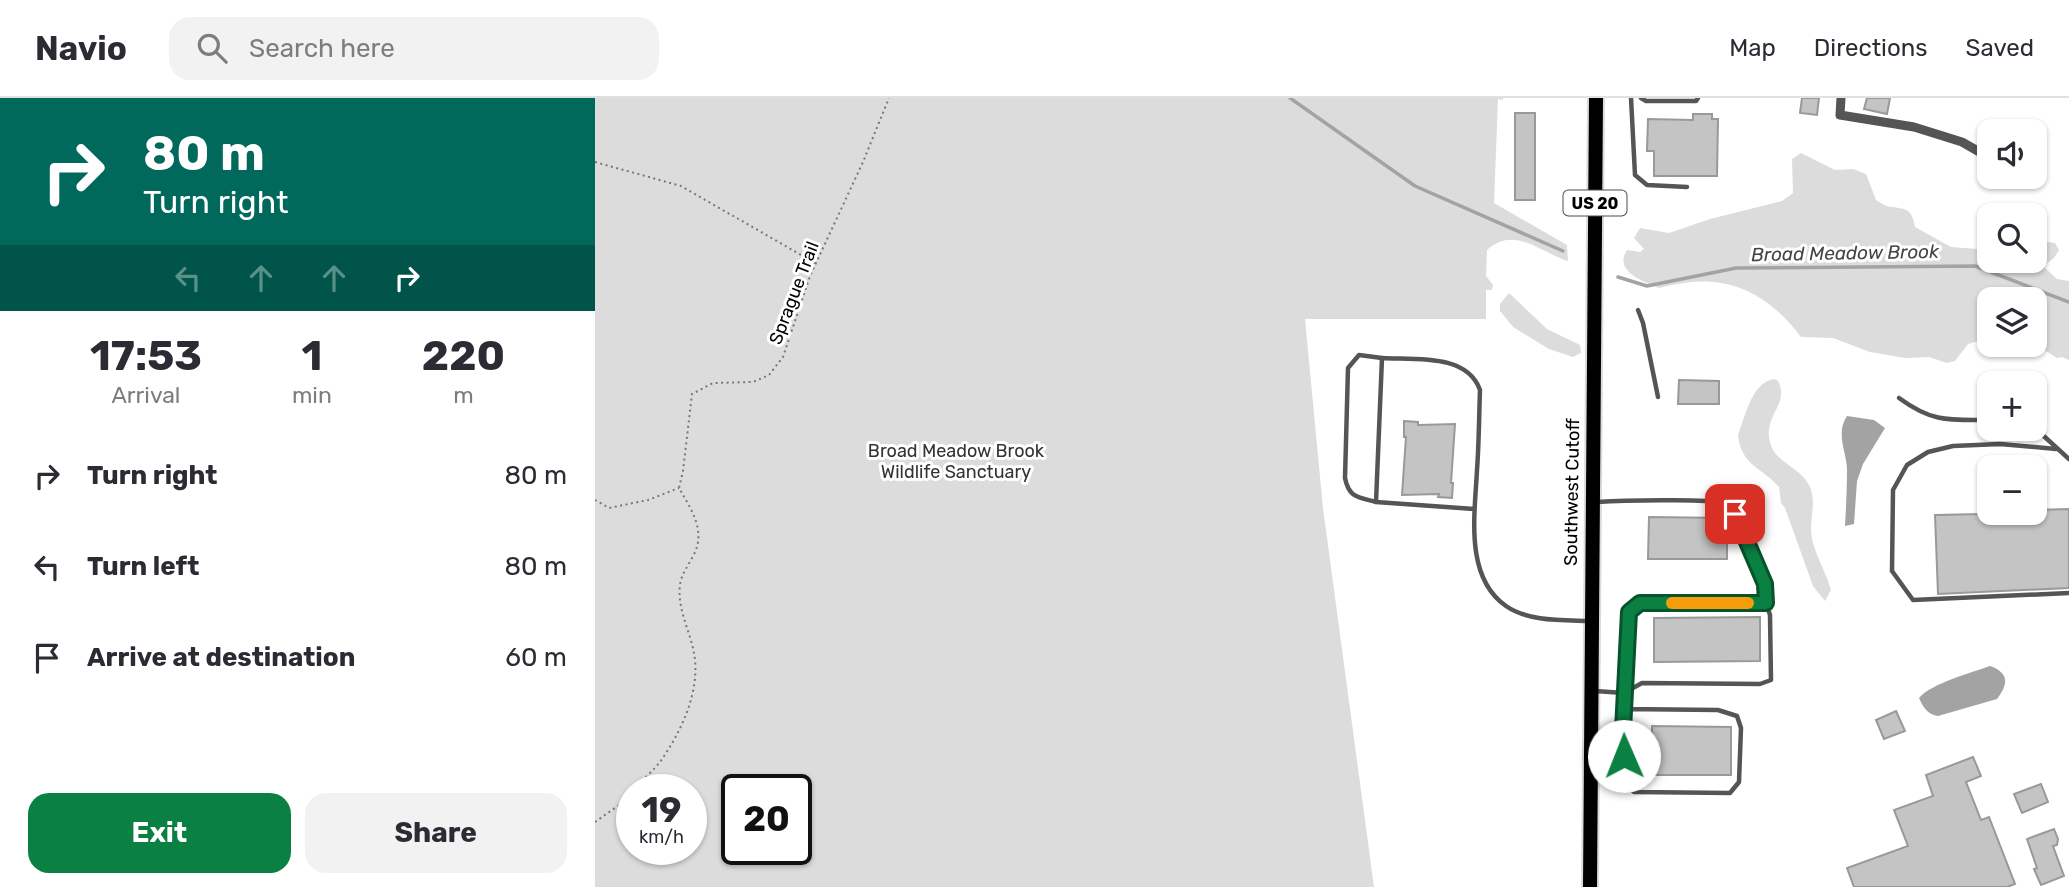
<!DOCTYPE html>
<html lang="en">
<head>
<meta charset="utf-8">
<style>
	:root { --surface:#fff; --page:#f2f2f3; --text:#2b2b33; --muted:#7c7c81; --line:#e1e1e2; --accent:#0b8043 }
	body { margin:0; font-family:Rubik,sans-serif; background:var(--page); color:var(--text); height:100vh; display:flex; flex-direction:column; font-size:26px; white-space:nowrap }
	* { box-sizing:border-box; margin:0 }
	p { font-size:23px; color:var(--muted) }
	.icon { flex:none; width:38px; height:38px; fill:none; stroke:currentColor; stroke-width:2; stroke-linecap:round; stroke-linejoin:round }
	.map { position:relative; flex:1; overflow:hidden }
	.side { display:flex; flex-direction:column; background:var(--surface); width:595px }
	.side>* { flex:none }
	.top-card { background:#00695c; color:#fff; overflow:hidden }
	.tools { position:absolute; left:1382px; top:21px; display:grid; gap:14px }
	.tools a { display:grid; place-items:center; width:70px; height:70px; border-radius:14px; background:var(--surface); box-shadow:0 2px 5px #0004; font-size:35px }
	.speed { position:absolute; left:21px; top:676px; display:flex; gap:14px; font-size:35px; font-weight:700; text-align:center }
	.speed>* { display:grid; place-content:center; width:91px; height:91px; border-radius:50%; background:var(--surface); box-shadow:0 2px 5px #0004; line-height:1 }
	.speed small { font-size:18px; font-weight:400 }
	.speed .limit { border:4px solid #111; border-radius:10px; background:#fff; color:#111 }
	.pin { position:absolute; display:grid; place-items:center; width:60px; height:60px; color:#fff; margin:-30px; border-radius:14px; box-shadow:0 4px 10px #0006 }
	.me { position:absolute; width:77px; margin:-38px; rotate:359deg; stroke-linejoin:round; filter:drop-shadow(0 0 5px #0008) }
	.turn { display:flex; align-items:center; gap:24px; height:147px; padding:0 28px; font-size:32px }
	.turn .icon { width:91px; height:91px; stroke-width:2.5 }
	.turn b { display:block; font-size:49px; line-height:60px }
	.lanes { display:flex; align-items:center; height:66px; padding:0 28px; background:#0003; justify-content:center; gap:35px; direction:ltr }
	.lanes .off { opacity:.35 }
	.eta { display:flex; justify-content:space-evenly; align-items:center; height:119px; text-align:center }
	.eta b { font-size:42px; font-weight:700; line-height:49px }
	.primary-button { display:flex; gap:14px; margin-top:auto; padding:14px 28px }
	.primary-button a { flex:1; height:80px; border-radius:21px; background:var(--accent); color:#fff; font-size:28px; font-weight:700; line-height:80px; text-align:center }
	.primary-button a+a { background:var(--page); color:var(--text) }
	ul { padding:0; list-style:none }
	li { display:flex; align-items:center; gap:21px; height:91px; padding:0 28px }
	li div { flex:1 }
	li b { display:block; font-size:26px }
	li em { font-style:normal }
	header { display:flex; align-items:center; gap:42px; box-sizing:border-box; height:98px; padding:0 35px; background:var(--surface); border-bottom:2px solid var(--line) }
	header strong { font-size:33px }
	nav { display:flex; gap:38px; margin-inline-start:auto; font-size:24px }
	.search { width:490px; height:63px; background:var(--page); display:flex; align-items:center; gap:18px; box-sizing:border-box; padding:0 24px; border-radius:21px; color:var(--muted); font-size:26px }
	main { display:flex; flex:1; min-height:0 }
	.map>svg:first-child { display:block }
</style>
</head>
<body>
<header>
<strong>Navio</strong>
<div class="search"><svg class="icon" aria-label="search" viewBox="0 0 24 24"><circle cx="10" cy="10" r="6"/><path d="M15 15l6 6"/></svg>Search here</div>
<nav><a>Map</a><a>Directions</a><a>Saved</a></nav>
</header>
<main>
<section class="side">
<div class="top-card">
<div class="turn"><svg class="icon" aria-label="right" viewBox="0 0 24 24"><path d="M7 20v-9h11M14 6l5 5-5 5"/></svg><div><b>80 m</b>Turn right</div></div>
<div class="lanes"><svg class="icon off" aria-label="left" viewBox="0 0 24 24"><path d="M17 20v-9H6M10 6l-5 5 5 5"/></svg><svg class="icon off" aria-label="ahead" viewBox="0 0 24 24"><path d="M12 20V5M6 11l6-6 6 6"/></svg><svg class="icon off" aria-label="ahead" viewBox="0 0 24 24"><path d="M12 20V5M6 11l6-6 6 6"/></svg><svg class="icon" aria-label="right" viewBox="0 0 24 24"><path d="M7 20v-9h11M14 6l5 5-5 5"/></svg></div>
</div>
<div class="eta">
<div><b>17:53</b><p>Arrival</p></div>
<div><b>1</b><p>min</p></div>
<div><b>220</b><p>m</p></div>
</div>
<ul>
<li><svg class="icon" aria-label="right" viewBox="0 0 24 24"><path d="M7 20v-9h11M14 6l5 5-5 5"/></svg><div><b>Turn right</b></div><em>80 m</em></li>
<li><svg class="icon" aria-label="left" viewBox="0 0 24 24"><path d="M17 20v-9H6M10 6l-5 5 5 5"/></svg><div><b>Turn left</b></div><em>80 m</em></li>
<li><svg class="icon" aria-label="arrive" viewBox="0 0 24 24"><path d="M6 21V4h12l-3 4 3 4H6"/></svg><div><b>Arrive at destination</b></div><em>60 m</em></li>
</ul>
<div class="primary-button"><a>Exit</a><a>Share</a></div>
</section>
<div class="map">
<svg width="1474" height="789" viewBox="0 0 1474 789">
	<rect width="100%" height="100%" fill="#fff"/>
	<g fill="#dcdcdc" fill-rule="evenodd">
		<path d="M0 0H908V2L903 1 899 105 972 147 973 163C944 154 919 127 892 152L891 178 898 187 897 192H891V221H710L728 410 779 789H0ZM96 691V751H37V691ZM201 691V751H142V691Z"/>
		<path d="M1206 55 1240 72 1258 71 1271 76 1281 102C1286 105 1291 109 1297 109 1313 111 1317 112 1320 129L1356 149 1395 152V163H1440V142L1460 145 1464 152 1459 160 1448 168 1462 181 1474 183V262L1467 259 1462 260 1440 246V201H1395V240L1373 246 1360 263 1352 265 1334 259 1310 260 1275 254 1238 240 1206 239C1168 189 1124 173 1064 190 1049 184 1018 173 1032 152L1045 154 1049 151 1039 140 1045 130 1074 135 1115 121 1187 103 1198 95 1197 61Z"/>
		<polygon points="914,195 952,231 985,247 986,255 978,259 954,251 918,229 905,213 905,206"/>
		<path d="M1180 281 1183 283C1195 307 1168 317 1175 344 1179 364 1205 369 1214 387 1223 405 1213 422 1217 441 1221 459 1231 474 1236 492L1230 503 1218 488 1190 410 1186 405 1184 389C1168 370 1146 368 1143 337 1150 319 1157 283 1180 281Z"/>
	</g>
	<g fill="#a3a3a3">
		<path d="M1252 318 1279 322 1290 330 1268 366 1262 383 1259 426 1250 428C1251 410 1252 391 1252 372 1252 354 1240 336 1252 318Z"/>
		<path d="M1395 568C1415 575 1413 587 1402 601L1343 618C1333 617 1328 609 1324 600 1337 585 1376 575 1395 568Z"/>
	</g>
	<g fill="none" stroke-linecap="round" stroke-linejoin="round">
		<g stroke="#a3a3a3" stroke-width="3.5">
			<polyline points="695,0 820,88 968,153"/>
			<polyline points="1023,179 1052,188 1141,170 1380,168 1474,204"/>
		</g>
	</g>
	<g fill="#c4c4c4" stroke="#999" stroke-width="2">
		<polygon points="1207,0 1224,0 1222,17 1205,15"/>
		<polygon points="1272,0 1295,0 1292,16 1269,11"/>
		<rect x="920" y="15" width="20" height="87"/>
		<polygon points="1098,16 1117,16 1117,21 1123,21 1122,78 1059,78 1059,53 1052,53 1053,21 1098,22"/>
		<polygon points="1084,282 1124,283 1124,306 1083,306"/>
		<polygon points="809,323 823,324 823,327 860,326 856,385 858,385 857,400 843,399 844,396 807,397 811,339 809,339"/>
		<polygon points="1474,411 1474,490 1343,496 1340,417 1440,415 1440,412"/>
		<polygon points="1054,419 1132,420 1132,461 1053,461"/>
		<polygon points="1165,519 1165,563 1059,564 1059,520"/>
		<polygon points="1301,613 1310,633 1289,641 1281,622"/>
		<polygon points="1057,628 1136,629 1136,677 1057,677"/>
		<polygon points="1378,659 1386,678 1371,684 1386,722 1394,719 1420,786 1412,789 1259,789 1252,770 1313,748 1299,712 1338,698 1331,677"/>
		<polygon points="1446,686 1453,704 1427,715 1419,696"/>
		<polygon points="1459,731 1463,741 1462,747 1458,748 1469,778 1446,787 1439,771 1442,770 1432,741"/>
	</g>
	<g fill="none" stroke-linecap="round" stroke-linejoin="round">
		<defs>
			<polyline id="primary" points="995,789 1001,0"/>
		</defs>
		<use href="#primary" stroke="#dbdbdb" stroke-width="18"/>
		<g stroke="#777" stroke-width="2" stroke-dasharray="2 3.5" stroke-linecap="butt">
			<polyline points="0,64 86,88 220,165"/>
			<polyline points="0,402 14,410 53,402 84,390"/>
			<path d="M39 691C47 682 57 674 65 664 86 634 106 593 99 555 95 533 82 511 85 487 86 477 93 468 98 458 112 434 96 411 84 390L88 373 97 296 118 285 158 284 174 277 188 259 215 178 268 64 294 0"/>
			<polyline points="0,724 27,705 37,693"/>
		</g>
		<g stroke="#555" stroke-width="4.5">
			<polyline points="1036,0 1040,77 1052,87 1092,89"/>
			<polyline points="1046,0 1051,3 1101,3 1103,0"/>
			<polyline points="1043,212 1048,225 1063,299"/>
			<path d="M1304 300C1338 325 1355 322 1395 322"/>
			<polyline points="1440,330 1474,361"/>
			<polyline points="1461,351 1405,346 1358,348 1333,354 1312,367 1298,392 1297,473 1318,502 1474,495"/>
			<path d="M781 404C763 399 754 400 750 380L753 270 764 257 787 260"/>
			<path d="M1002 404C1020 403 1115 400 1125 405 1149 418 1169 479 1171 505"/>
			<path d="M879 411 781 404 787 260C819 262 872 255 885 292 884 318 884 345 882 372 880 415 869 479 911 508 934 524 968 522 995 523"/>
			<path d="M1000 593 1029 595 1034 514 1045 505H1171L1175 517 1176 582 1165 586 1047 585 1029 595C1028 625 1029 655 1030 685L1039 694 1135 695 1144 684 1146 630 1142 618 1123 612 1029 611"/>
		</g>
		<polyline stroke="#555" stroke-width="9" points="1246,0 1245,17 1319,29 1367,44 1395,60"/>
		<use href="#primary" stroke="#000" stroke-width="14"/>
	</g>
	<g fill="none" stroke-linecap="round" stroke-linejoin="round">
		<defs>
			<polyline id="route" points="1029,658 1028,632 1034,514 1045,505 1171,505 1170,486 1140,416"/>
		</defs>
		<use href="#route" stroke="#07532c" stroke-width="18"/>
		<use href="#route" stroke="#0b8043" stroke-width="12"/>
		<polyline stroke="#f59e0b" stroke-width="12" points="1077,505 1153,505"/>
	</g>
	<g text-anchor="middle" dominant-baseline="central" stroke-width="6" stroke-linejoin="round" paint-order="stroke">
		<rect fill="#fff" stroke="#4c4c4c" stroke-width="2" x="968.5" y="92.5" width="63" height="25" rx="5"/>
		<g font-size="16" font-weight="bold" fill="#000">
			<text x="1000" y="105">US 20</text>
		</g>
		<g font-size="18" fill="#000" stroke="#fff">
			<text transform="translate(199 195) rotate(-69)">Sprague Trail</text>
			<text transform="translate(977 394) rotate(-89)">Southwest Cutoff</text>
		</g>
		<g font-size="18" fill="#333" stroke="#fff">
			<text x="361" y="353">Broad Meadow Brook<tspan x="361" dy="21">Wildlife Sanctuary</tspan></text>
		</g>
		<g font-size="19" font-style="italic" fill="#444" stroke="#fff">
			<text transform="translate(1250 155) rotate(-1)">Broad Meadow Brook</text>
		</g>
	</g>
</svg>
<div class="tools">
<a><svg class="icon" aria-label="sound" viewBox="0 0 24 24"><path d="M4 9h4l5-4v14l-5-4H4zM17 9q2 3 0 6"/></svg></a>
<a><svg class="icon" aria-label="search" viewBox="0 0 24 24"><circle cx="10" cy="10" r="6"/><path d="M15 15l6 6"/></svg></a>
<a><svg class="icon" aria-label="layers" viewBox="0 0 24 24"><path d="M12 4l9 5-9 5-9-5zM3 14l9 5 9-5"/></svg></a>
<a>+</a>
<a>−</a>
</div>
<div class="speed"><div>19<small>km/h</small></div><div class="limit">20</div></div>
<div class="pin" style="left:1140px;top:416px;background:#d93025"><svg class="icon" aria-label="arrive" viewBox="0 0 24 24"><path d="M6 21V4h12l-3 4 3 4H6"/></svg></div>
<svg class="me" style="left:1029px;top:658px" viewBox="-20 -20 40 40"><circle r="19" fill="#fff"/><path d="M0-13L10 11 0 6-10 11z" fill="#0b8043"/></svg>
</div>
</main>
</body>
</html>
